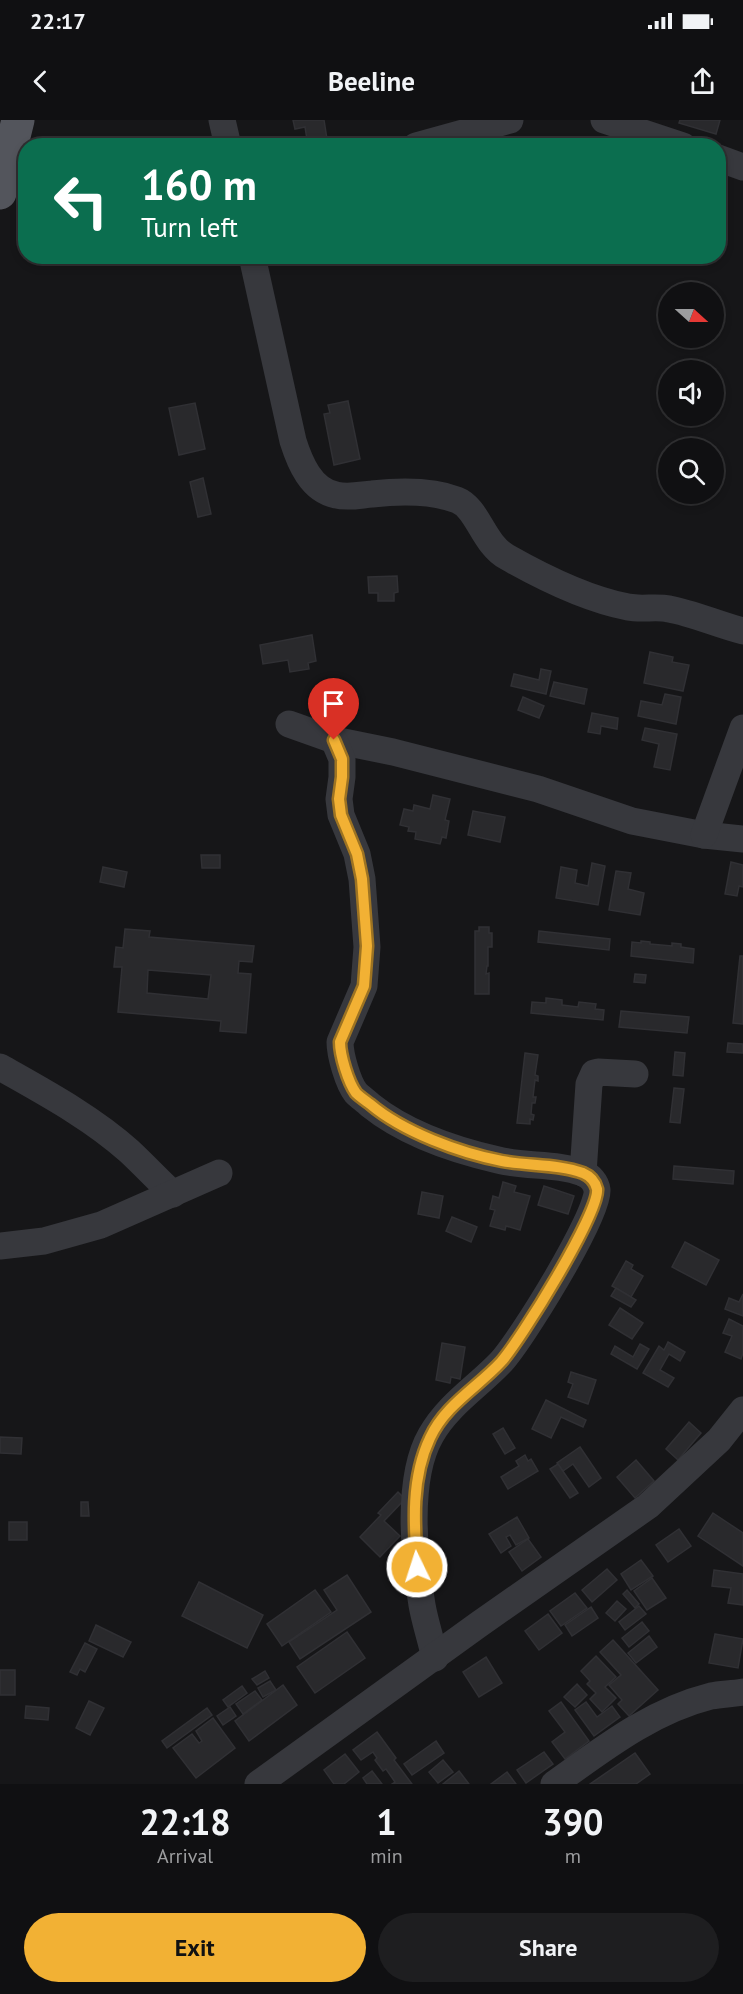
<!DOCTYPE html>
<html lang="en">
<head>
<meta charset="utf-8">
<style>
	:root { --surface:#101012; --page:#1e1e20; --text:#f1f3f6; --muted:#9c9d9f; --line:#303032; --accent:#f2b134 }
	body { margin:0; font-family:"PT Sans",sans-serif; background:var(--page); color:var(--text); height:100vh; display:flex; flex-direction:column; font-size:22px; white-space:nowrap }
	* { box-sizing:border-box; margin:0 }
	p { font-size:20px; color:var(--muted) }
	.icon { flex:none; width:33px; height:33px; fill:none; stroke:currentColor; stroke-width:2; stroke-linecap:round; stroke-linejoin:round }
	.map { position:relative; height:1664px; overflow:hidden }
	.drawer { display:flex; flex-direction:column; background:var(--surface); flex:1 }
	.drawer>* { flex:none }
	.hud { position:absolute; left:18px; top:18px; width:708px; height:126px; border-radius:24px; box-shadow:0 3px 9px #0003,0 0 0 2px var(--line); background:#0b6e4f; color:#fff; overflow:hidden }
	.needle { width:39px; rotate:111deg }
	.tools { position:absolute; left:658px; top:162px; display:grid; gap:12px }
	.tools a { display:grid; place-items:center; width:66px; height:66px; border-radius:50%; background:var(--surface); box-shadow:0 3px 9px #0003,0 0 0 2px var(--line); font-size:30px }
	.pin { position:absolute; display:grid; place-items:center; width:51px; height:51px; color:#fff; margin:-62px -26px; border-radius:50% 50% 50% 0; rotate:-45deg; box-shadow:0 0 6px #0007 }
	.pin .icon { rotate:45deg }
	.me { position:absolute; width:66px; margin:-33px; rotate:356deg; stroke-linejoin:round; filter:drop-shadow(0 0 4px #0008) }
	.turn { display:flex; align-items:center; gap:21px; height:126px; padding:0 24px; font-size:27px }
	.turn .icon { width:78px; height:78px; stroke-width:2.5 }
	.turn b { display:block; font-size:42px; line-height:51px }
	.eta { display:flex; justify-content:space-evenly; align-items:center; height:102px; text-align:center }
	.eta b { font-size:36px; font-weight:800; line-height:42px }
	.primary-button { display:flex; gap:12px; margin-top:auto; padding:12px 24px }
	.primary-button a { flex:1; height:69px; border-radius:36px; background:var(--accent); color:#111; font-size:24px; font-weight:800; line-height:69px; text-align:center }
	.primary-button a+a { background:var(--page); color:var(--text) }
	.status { display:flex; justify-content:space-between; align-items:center; height:42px; padding:0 30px; background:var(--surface); direction:ltr }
	.status svg { height:16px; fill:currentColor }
	header { display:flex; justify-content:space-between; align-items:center; height:78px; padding:0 24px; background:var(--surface); font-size:27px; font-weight:800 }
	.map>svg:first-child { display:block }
</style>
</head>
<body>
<div class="status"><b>22:17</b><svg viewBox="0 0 49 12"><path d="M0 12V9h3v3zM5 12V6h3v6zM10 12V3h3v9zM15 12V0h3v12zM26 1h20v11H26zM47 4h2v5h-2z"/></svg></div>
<header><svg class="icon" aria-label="back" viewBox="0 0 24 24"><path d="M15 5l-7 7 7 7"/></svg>Beeline<svg class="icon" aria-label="share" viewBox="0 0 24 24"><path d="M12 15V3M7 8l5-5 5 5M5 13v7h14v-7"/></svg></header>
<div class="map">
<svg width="743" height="1664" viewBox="0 0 743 1664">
	<rect width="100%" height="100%" fill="#161618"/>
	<g fill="#29292c" stroke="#303034" stroke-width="1.5" fill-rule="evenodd">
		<polygon points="293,0 324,0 327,19 324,19 325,26 308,26 305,7 295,9"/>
		<polygon points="680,0 720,0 716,14 679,3"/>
		<polygon points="348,281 360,339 334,345 324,294 330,293 328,285"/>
		<polygon points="195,283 205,329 179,335 169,288"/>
		<polygon points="203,358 211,394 198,397 190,362"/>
		<polygon points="397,456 398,472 394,473 394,481 378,481 378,473 369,473 368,457"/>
		<polygon points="312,515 316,541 308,543 309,549 290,552 288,540 263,544 260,525"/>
		<polygon points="650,532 673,537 672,542 689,545 683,571 644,563"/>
		<polygon points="541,549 551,551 546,574 511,566 514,554 539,560"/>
		<polygon points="554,562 587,569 584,584 550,576"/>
		<polygon points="665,574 681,577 676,604 638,596 641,581 662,585"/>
		<polygon points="523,577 544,586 539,598 518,590"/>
		<polygon points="592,593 618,598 617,609 601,606 600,614 588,612"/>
		<polygon points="645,608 677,614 670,650 654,647 659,624 642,620"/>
		<polygon points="433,675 450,679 445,700 449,701 446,718 442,717 440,724 415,719 416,712 408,711 409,707 400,705 404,689 413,691 414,685 430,689"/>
		<polygon points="473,691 505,697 500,722 468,715"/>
		<polygon points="201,735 220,735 220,748 202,748"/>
		<polygon points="731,742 743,745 743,767 739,766 737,776 725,774"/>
		<polygon points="592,743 605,746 598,785 556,778 561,747 577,750 575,763 588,766"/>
		<polygon points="103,747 127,752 124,767 100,762"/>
		<polygon points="616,751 631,753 628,769 644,773 640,795 609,790"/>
		<polygon points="479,807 489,807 489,813 492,813 492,827 488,827 488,846 487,846 486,854 489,853 489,874 475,874 475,811 479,811"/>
		<path d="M125 809 150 811 149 817 254 826 252 842 239 841 238 853 251 854 246 913 220 911 221 901 118 892 122 847H114L116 827 123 828ZM148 850 211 855 208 879 147 873Z"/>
		<polygon points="539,811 610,819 609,830 538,822"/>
		<polygon points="641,821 650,822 650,824 672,826 672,823 681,824 681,827 694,829 693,843 631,836 632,822 641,823"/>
		<polygon points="740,836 743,836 743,904 733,903"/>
		<polygon points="635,854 646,855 645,863 634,862"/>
		<polygon points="546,878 562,880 562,885 578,887 579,882 596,884 595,889 604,890 603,900 531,893 532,882 546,883"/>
		<polygon points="621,891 689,897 687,913 619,907"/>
		<polygon points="728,923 743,924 743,933 727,932"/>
		<polygon points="675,932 685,933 683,956 673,955"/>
		<polygon points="525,933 538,935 535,955 538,956 538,961 535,960 533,977 536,977 535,983 532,983 531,994 534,995 533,1000 530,999 530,1004 517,1003"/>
		<polygon points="674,968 684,969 680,1003 670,1002"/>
		<polygon points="674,1046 734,1051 733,1064 673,1059"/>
		<polygon points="503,1062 516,1066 514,1072 530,1076 520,1110 506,1106 505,1110 490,1106 495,1090 490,1089 493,1076 499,1078"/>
		<polygon points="544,1066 574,1076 568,1094 538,1085"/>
		<polygon points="422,1072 443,1076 439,1098 418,1094"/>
		<polygon points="452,1097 477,1107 471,1122 446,1111"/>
		<polygon points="685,1122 719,1140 706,1165 672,1147"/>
		<polygon points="626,1141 633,1145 631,1149 643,1156 631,1177 612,1166"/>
		<polygon points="616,1168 636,1180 631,1187 611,1176"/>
		<polygon points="743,1174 743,1196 725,1189 729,1178 739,1182"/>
		<polygon points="620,1188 643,1203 632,1219 609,1205"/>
		<polygon points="729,1199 743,1206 743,1233 741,1239 725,1232 732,1216 723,1213"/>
		<polygon points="668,1222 685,1232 680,1241 669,1234 660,1250 674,1258 668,1267 643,1253 659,1226 664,1230"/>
		<polygon points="442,1223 465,1227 460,1259 451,1257 450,1263 436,1260"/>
		<polygon points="640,1224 649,1229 637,1249 611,1234 615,1226 633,1237"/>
		<polygon points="571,1252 596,1260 588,1284 568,1277 573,1264 568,1262"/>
		<polygon points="546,1280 586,1300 583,1307 561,1297 551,1318 532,1309"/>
		<polygon points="689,1302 701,1313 678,1340 666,1329"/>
		<polygon points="503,1308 515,1328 505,1334 493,1314"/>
		<polygon points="0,1317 22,1318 21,1334 0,1333"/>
		<polygon points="580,1327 601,1358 589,1367 573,1344 563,1351 557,1343"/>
		<polygon points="525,1335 528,1341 531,1339 538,1351 508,1369 501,1357 519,1346 516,1341"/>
		<polygon points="636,1340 654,1361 635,1378 617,1357"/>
		<polygon points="558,1344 578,1373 570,1378 550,1349"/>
		<polygon points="398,1372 405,1379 384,1401 400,1416 380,1437 360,1417 381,1395 378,1393"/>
		<polygon points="81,1382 88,1382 89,1396 81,1396"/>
		<polygon points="713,1393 743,1413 743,1446 698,1416"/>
		<polygon points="517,1397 529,1418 516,1425 510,1415 506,1417 511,1426 501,1433 489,1414"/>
		<rect x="9" y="1402" width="18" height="18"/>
		<polygon points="679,1409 691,1426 668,1442 656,1425"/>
		<polygon points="528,1419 541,1437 522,1451 509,1432"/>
		<polygon points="641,1440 653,1456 631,1470 621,1454"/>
		<polygon points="607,1449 617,1460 592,1482 582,1470"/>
		<polygon points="714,1450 743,1454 743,1485 728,1483 731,1468 712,1466"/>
		<polygon points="347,1455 371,1492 300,1539 289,1522 337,1490 324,1470"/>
		<polygon points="652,1458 666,1478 647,1490 634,1471"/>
		<polygon points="199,1462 263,1495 247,1528 182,1496"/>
		<polygon points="315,1470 331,1492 282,1526 267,1504"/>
		<polygon points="627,1470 639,1484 635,1488 623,1474"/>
		<polygon points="575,1473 587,1488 561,1506 550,1491"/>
		<polygon points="617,1481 626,1489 615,1501 606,1493"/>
		<polygon points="639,1486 646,1494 625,1510 619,1502"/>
		<polygon points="591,1487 598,1498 572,1516 565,1505"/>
		<polygon points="548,1494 562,1513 539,1530 525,1511"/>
		<polygon points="642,1502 649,1511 629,1527 622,1518"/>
		<polygon points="96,1505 131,1522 123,1537 89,1521"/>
		<polygon points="347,1512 365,1538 315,1573 297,1547"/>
		<polygon points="715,1514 743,1519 738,1548 709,1543"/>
		<polygon points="649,1516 657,1527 636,1543 628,1533"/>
		<polygon points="613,1520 658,1570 629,1596 618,1584 622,1580 609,1565 621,1555 600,1532"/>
		<polygon points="85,1523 97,1529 85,1552 80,1549 77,1555 70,1552"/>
		<polygon points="596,1536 616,1557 605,1567 616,1578 602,1592 590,1579 596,1573 587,1564 590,1561 581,1551"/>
		<polygon points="486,1537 502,1563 479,1577 463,1552"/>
		<rect x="0" y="1550" width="15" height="25"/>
		<polygon points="265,1551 269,1558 257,1565 252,1559"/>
		<polygon points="270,1561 276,1570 263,1577 258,1568"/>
		<polygon points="577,1564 587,1575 575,1587 564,1577"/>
		<polygon points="283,1565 297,1585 249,1621 235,1601"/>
		<polygon points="242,1566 247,1573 228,1587 223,1580"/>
		<polygon points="255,1571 262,1580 243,1594 236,1584"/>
		<polygon points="89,1581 104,1588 90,1615 76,1608"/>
		<polygon points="561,1582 589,1621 565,1639 552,1622 565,1612 549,1591"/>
		<polygon points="586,1582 597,1597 612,1586 620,1597 594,1616 575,1590"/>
		<polygon points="26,1586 49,1588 48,1600 25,1598"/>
		<polygon points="230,1587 236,1596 223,1605 217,1596"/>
		<polygon points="207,1588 212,1595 167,1628 162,1621"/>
		<polygon points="213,1598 235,1628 196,1658 173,1628 192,1614 199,1623 202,1621 196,1611"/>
		<polygon points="377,1612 396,1638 394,1640 412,1664 392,1664 395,1662 386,1649 383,1651 375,1640 377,1638 373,1632 361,1640 353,1630"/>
		<polygon points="436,1621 444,1633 412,1655 404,1644"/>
		<polygon points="544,1632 553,1644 526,1663 517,1650"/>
		<polygon points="635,1633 650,1654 636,1664 590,1664"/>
		<polygon points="345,1634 359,1652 344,1664 334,1664 324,1650"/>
		<polygon points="443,1640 453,1652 438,1663 429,1652"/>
		<polygon points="372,1651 382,1664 367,1664 363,1658"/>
		<polygon points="459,1651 469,1664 443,1664"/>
		<polygon points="507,1652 516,1664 491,1664"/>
	</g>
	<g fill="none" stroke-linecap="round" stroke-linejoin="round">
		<g stroke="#37383d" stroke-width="27">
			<polyline points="222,0 228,26"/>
			<polyline points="604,0 683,26"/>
			<polyline points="416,26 510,0"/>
			<polyline points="718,38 743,47"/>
			<path d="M252 136 293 321C300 343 311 370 336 375 348 378 360 375 372 374 400 371 431 370 457 380 478 388 483 424 507 437 544 458 586 479 628 487 642 490 656 486 669 489 692 493 719 505 743 511"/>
			<polyline points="289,604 334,620 393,632 538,669 632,701 704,715 743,719"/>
			<path d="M334 620 342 639V657L339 679 341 695 357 734 362 759 367 827 364 866 340 922C340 935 348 963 356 973 360 977 366 981 370 985 406 1014 454 1030 498 1040 526 1047 557 1043 583 1053 590 1056 596 1062 597 1070 600 1093 519 1224 500 1243 477 1267 448 1285 431 1315 406 1358 414 1437 422 1485 425 1502 431 1520 435 1538"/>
			<polyline points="704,715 743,608"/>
			<path d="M0 947C44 972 91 997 129 1031 144 1045 158 1060 173 1074"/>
			<polyline points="583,1053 589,964 594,953 598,952 635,954"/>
			<polyline points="0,1126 44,1121 101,1105 219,1053"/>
			<polyline points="258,1664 478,1505 648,1386 719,1320 743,1290"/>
			<path d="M554 1664C603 1629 651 1591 711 1576 721 1574 732 1574 743 1572"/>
		</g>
		<polyline stroke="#53555c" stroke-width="33" points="0,73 18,0"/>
	</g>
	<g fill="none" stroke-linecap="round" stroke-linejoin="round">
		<defs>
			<path id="route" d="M334 620 342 639V657L339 679 341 695 357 734 362 759 367 826 364 866 340 922C340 935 348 962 356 973 360 977 366 981 370 984 403 1012 460 1033 502 1041 528 1046 559 1044 583 1053 590 1056 595 1061 597 1069 600 1092 520 1221 501 1242 478 1267 445 1285 430 1318 411 1358 414 1403 417 1447"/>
		</defs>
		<use href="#route" stroke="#9d7322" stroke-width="15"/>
		<use href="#route" stroke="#f2b134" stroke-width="10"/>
	</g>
</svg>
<div class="tools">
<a><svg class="needle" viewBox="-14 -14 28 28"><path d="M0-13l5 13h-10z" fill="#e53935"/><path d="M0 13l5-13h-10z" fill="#9c9d9f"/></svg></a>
<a><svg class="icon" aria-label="sound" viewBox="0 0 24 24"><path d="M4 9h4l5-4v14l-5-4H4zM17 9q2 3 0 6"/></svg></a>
<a><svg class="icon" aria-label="search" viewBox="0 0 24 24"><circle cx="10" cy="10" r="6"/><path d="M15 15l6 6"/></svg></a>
</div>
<div class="pin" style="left:334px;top:620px;background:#d93025"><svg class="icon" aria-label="arrive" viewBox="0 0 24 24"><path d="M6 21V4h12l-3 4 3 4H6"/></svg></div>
<svg class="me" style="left:417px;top:1447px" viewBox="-20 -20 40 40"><circle r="17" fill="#f2b134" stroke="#fff" stroke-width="3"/><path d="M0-11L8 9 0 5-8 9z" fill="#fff"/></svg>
<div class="hud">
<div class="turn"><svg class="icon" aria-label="left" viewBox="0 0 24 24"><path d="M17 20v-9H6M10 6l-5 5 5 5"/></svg><div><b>160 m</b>Turn left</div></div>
</div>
</div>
<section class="drawer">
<div class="eta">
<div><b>22:18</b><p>Arrival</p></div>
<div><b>1</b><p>min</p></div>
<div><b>390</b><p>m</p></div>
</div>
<div class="primary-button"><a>Exit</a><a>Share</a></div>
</section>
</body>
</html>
